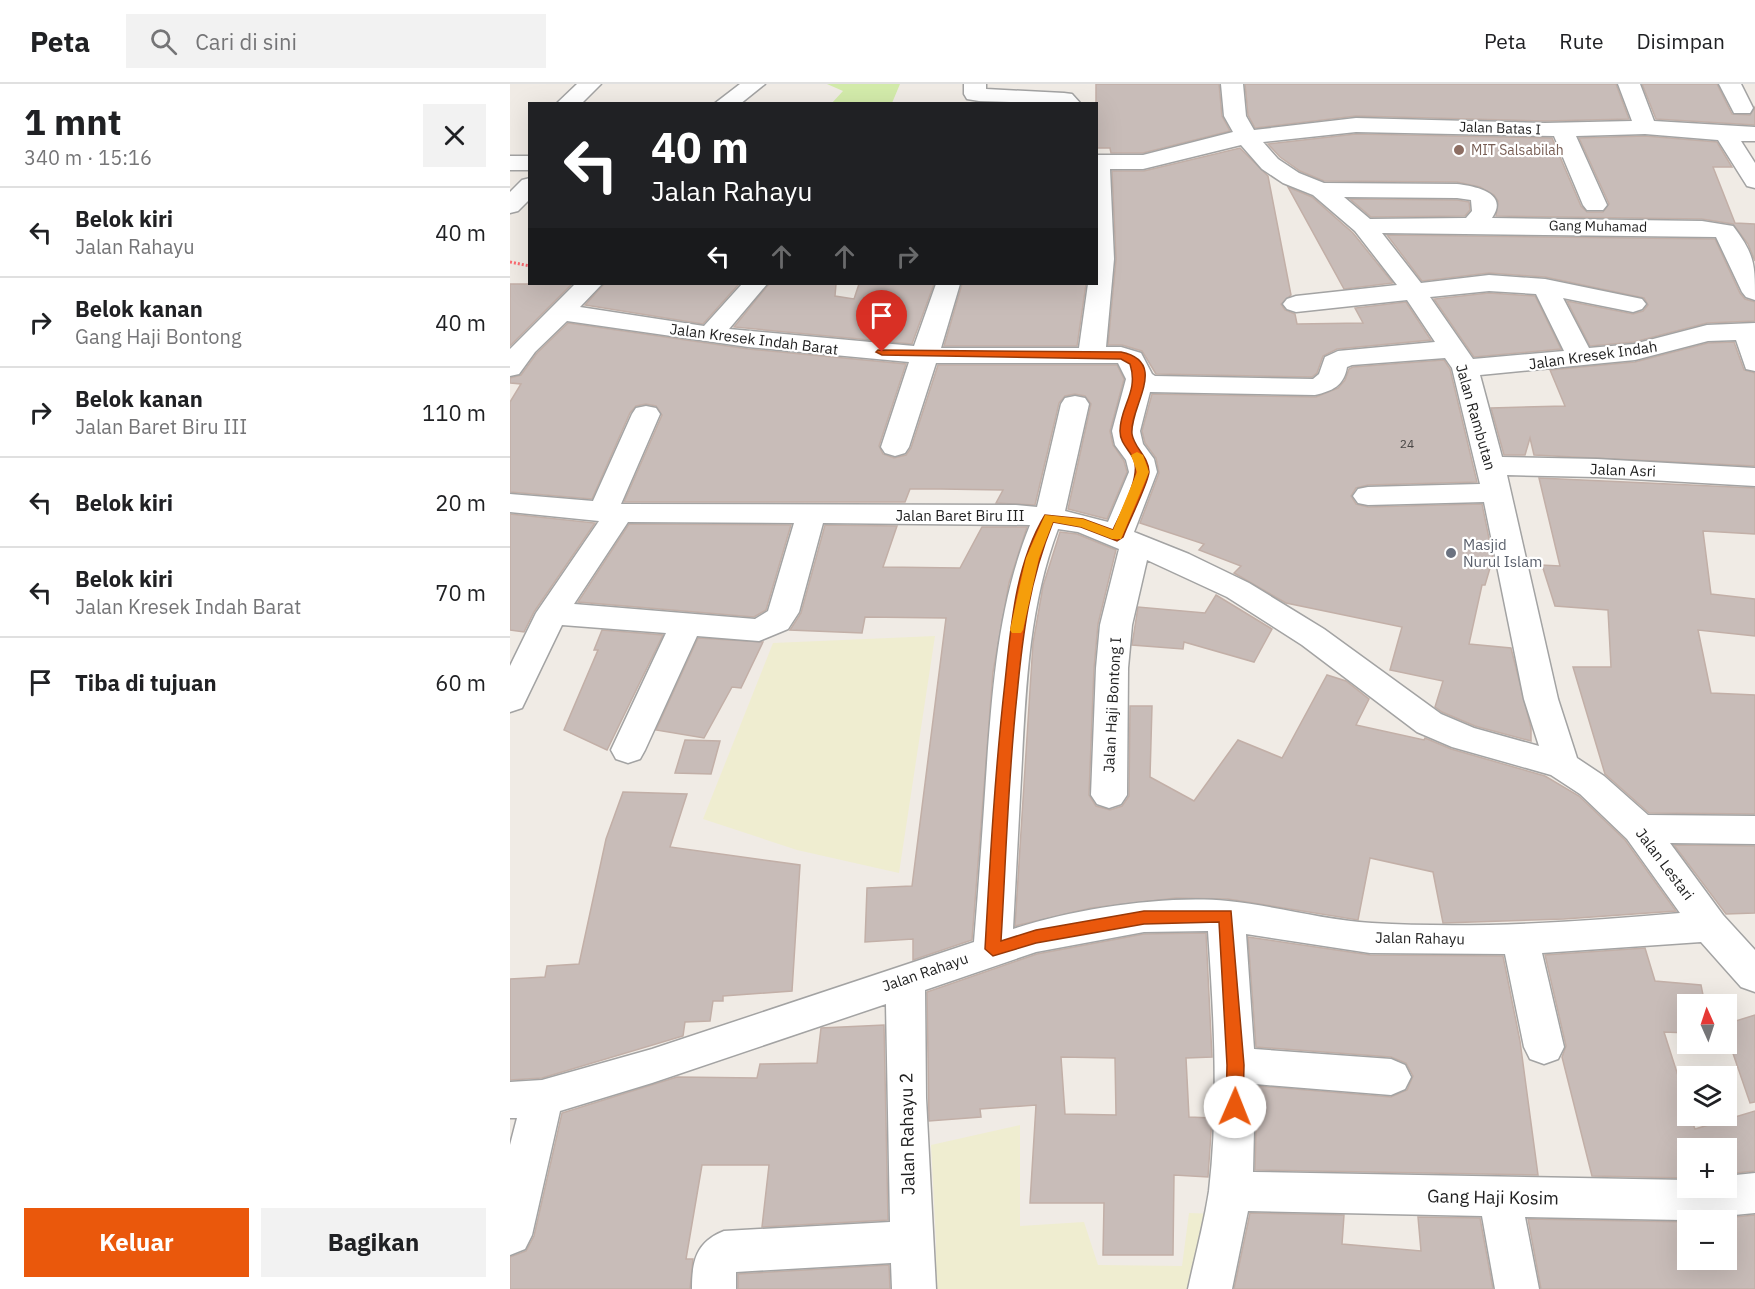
<!DOCTYPE html>
<html lang="id">
<head>
<meta charset="utf-8">
<style>
	:root { --surface:#fff; --page:#f2f2f2; --text:#202124; --muted:#757577; --line:#e0e0e0; --accent:#ea580c }
	body { margin:0; font-family:"IBM Plex Sans",sans-serif; background:var(--page); color:var(--text); height:100vh; display:flex; flex-direction:column; font-size:22px; white-space:nowrap }
	* { box-sizing:border-box; margin:0 }
	p { font-size:20px; color:var(--muted) }
	.icon { flex:none; width:33px; height:33px; fill:none; stroke:currentColor; stroke-width:2; stroke-linecap:round; stroke-linejoin:round }
	.map { position:relative; flex:1; overflow:hidden }
	.side { display:flex; flex-direction:column; background:var(--surface); width:510px }
	.side>* { flex:none }
	.hud { position:absolute; left:18px; top:18px; width:570px; height:183px; border-radius:0px; box-shadow:0 6px 24px #0002; background:#202124; color:#fff; overflow:hidden }
	.needle { width:39px; rotate:357deg }
	.fabs { position:absolute; left:1167px; top:910px; display:grid; gap:12px }
	.fabs a { display:grid; place-items:center; width:60px; height:60px; border-radius:0px; background:var(--surface); box-shadow:0 6px 24px #0002; font-size:30px }
	.pin { position:absolute; display:grid; place-items:center; width:51px; height:51px; color:#fff; margin:-62px -26px; border-radius:50% 50% 50% 0; rotate:-45deg; box-shadow:0 0 6px #0007 }
	.pin .icon { rotate:45deg }
	.me { position:absolute; width:66px; margin:-33px; rotate:1deg; stroke-linejoin:round; filter:drop-shadow(0 0 4px #0008) }
	.turn { display:flex; align-items:center; gap:21px; height:126px; padding:0 24px; font-size:27px }
	.turn .icon { width:78px; height:78px; stroke-width:2.5 }
	.turn b { display:block; font-size:42px; line-height:51px }
	.lanes { display:flex; align-items:center; height:57px; padding:0 24px; background:#0003; justify-content:center; gap:30px; direction:ltr }
	.lanes .off { opacity:.35 }
	.round { display:grid; place-items:center; flex:none; width:63px; height:63px; border-radius:0px; background:var(--page) }
	.overview { display:flex; align-items:center; justify-content:space-between; height:102px; padding:0 24px }
	h1 { font-size:36px; font-weight:700; line-height:45px }
	.action { display:flex; gap:12px; margin-top:auto; padding:12px 24px }
	.action a { flex:1; height:69px; border-radius:0px; background:var(--accent); color:#fff; font-size:24px; font-weight:700; line-height:69px; text-align:center }
	.action a+a { background:var(--page); color:var(--text) }
	ul { padding:0; list-style:none }
	li { display:flex; align-items:center; gap:18px; height:90px; padding:0 24px; border-top:2px solid var(--line) }
	li div { flex:1 }
	li b { display:block; font-size:22px }
	li em { font-style:normal }
	header { display:flex; align-items:center; gap:36px; box-sizing:border-box; height:84px; padding:0 30px; background:var(--surface); border-bottom:2px solid var(--line) }
	header strong { font-size:28px }
	nav { display:flex; gap:33px; margin-inline-start:auto; font-size:21px }
	.search { width:420px; height:54px; background:var(--page); display:flex; align-items:center; gap:15px; box-sizing:border-box; padding:0 21px; border-radius:0px; color:var(--muted); font-size:22px }
	main { display:flex; flex:1; min-height:0 }
	.map>svg:first-child { display:block }
</style>
</head>
<body>
<header>
<strong>Peta</strong>
<div class="search"><svg class="icon" aria-label="search" viewBox="0 0 24 24"><circle cx="10" cy="10" r="6"/><path d="M15 15l6 6"/></svg>Cari di sini</div>
<nav><a>Peta</a><a>Rute</a><a>Disimpan</a></nav>
</header>
<main>
<section class="side">
<div class="overview"><div><h1>1 mnt</h1><p>340 m · 15:16</p></div><a class="round"><svg class="icon" aria-label="close" viewBox="0 0 24 24"><path d="M6 6l12 12M18 6L6 18"/></svg></a></div>
<ul>
<li><svg class="icon" aria-label="left" viewBox="0 0 24 24"><path d="M17 20v-9H6M10 6l-5 5 5 5"/></svg><div><b>Belok kiri</b><p>Jalan Rahayu</p></div><em>40 m</em></li>
<li><svg class="icon" aria-label="right" viewBox="0 0 24 24"><path d="M7 20v-9h11M14 6l5 5-5 5"/></svg><div><b>Belok kanan</b><p>Gang Haji Bontong</p></div><em>40 m</em></li>
<li><svg class="icon" aria-label="right" viewBox="0 0 24 24"><path d="M7 20v-9h11M14 6l5 5-5 5"/></svg><div><b>Belok kanan</b><p>Jalan Baret Biru III</p></div><em>110 m</em></li>
<li><svg class="icon" aria-label="left" viewBox="0 0 24 24"><path d="M17 20v-9H6M10 6l-5 5 5 5"/></svg><div><b>Belok kiri</b></div><em>20 m</em></li>
<li><svg class="icon" aria-label="left" viewBox="0 0 24 24"><path d="M17 20v-9H6M10 6l-5 5 5 5"/></svg><div><b>Belok kiri</b><p>Jalan Kresek Indah Barat</p></div><em>70 m</em></li>
<li><svg class="icon" aria-label="arrive" viewBox="0 0 24 24"><path d="M6 21V4h12l-3 4 3 4H6"/></svg><div><b>Tiba di tujuan</b></div><em>60 m</em></li>
</ul>
<div class="action"><a>Keluar</a><a>Bagikan</a></div>
</section>
<div class="map">
<svg width="1245" height="1205" viewBox="0 0 1245 1205">
	<rect width="100%" height="100%" fill="#f0ebe5"/>
	<g fill="#efedd0">
		<polygon points="425,552 389,789 287,766 193,735 263,559"/>
		<polygon points="510,1041 510,1142 574,1138 588,1181 672,1182 679,1129 707,1130 697,1205 425,1205 426,1158 421,1061"/>
	</g>
	<polygon fill="#d3ebaa" points="317,0 390,0 382,19 321,20 333,7"/>
	<g fill="#c8bcb8" stroke="#c2afa7" stroke-width="1.5" fill-rule="evenodd">
		<polygon points="586,0 709,0 712,32 720,47 633,69 601,69 600,64 586,64"/>
		<polygon points="735,0 1106,0 1119,35 1035,37 846,32 745,44 738,31"/>
		<polygon points="1132,0 1207,0 1222,30 1240,31 1245,23 1245,41 1146,35"/>
		<polygon points="846,50 1042,54 1071,122 1077,128 1093,128 1099,120 1069,54 1135,52 1207,58 1222,83 1203,83 1225,139 1245,140 1245,177 1238,160 1223,140 1192,135 986,132 988,117 984,111 970,103 947,98 814,97 790,87 770,73 758,60"/>
		<polygon points="730,64 758,92 781,211 771,220 775,226 785,230 787,240 853,239 845,224 896,218 921,256 827,265 813,272 807,289 802,293 646,290 632,267 612,261 598,261 606,175 602,87 634,87"/>
		<polygon points="778,103 802,113 843,149 883,199 834,205"/>
		<polygon points="840,115 947,116 959,118 960,126 955,132 861,133"/>
		<polygon points="877,151 1205,155 1230,209 1235,215 1245,218 1245,237 1197,239 1124,258 1080,262 1057,217 1123,230 1133,227 1138,221 1134,214 1035,193 979,189 912,197"/>
		<polygon points="0,200 62,200 0,262"/>
		<polygon points="94,200 229,200 193,240 75,221"/>
		<polygon points="259,200 326,200 325,212 344,215 349,200 424,200 402,260 224,243"/>
		<polygon points="452,200 576,200 567,262 434,262"/>
		<polygon points="979,209 1025,212 1051,265 964,273 924,215"/>
		<polygon points="58,239 238,265 396,280 369,362 373,370 384,374 396,371 401,364 428,281 607,281 614,295 600,347 603,361 614,377 617,388 597,435 558,425 581,320 575,312 565,310 555,312 549,319 525,421 486,419 493,406 431,405 400,405 395,418 114,418 152,331 146,322 136,320 126,322 120,329 82,415 0,408 0,318 11,300 0,299 0,294 11,291 27,269"/>
		<polygon points="1224,258 1234,286 1245,289 1245,382 1024,371 1020,354 1015,371 994,371 981,324 1055,322 1040,286 1125,278 1198,259"/>
		<polygon points="934,276 940,285 967,398 858,401 846,404 841,412 846,420 858,423 972,420 983,474 975,501 972,501 959,560 1001,564 1021,644 1021,657 965,642 932,628 925,623 933,597 880,586 892,543 776,519 724,489 731,482 689,466 694,460 630,439 649,389 646,374 635,359 632,347 642,310 806,313 828,304 835,296 839,285 843,283"/>
		<polygon points="1029,394 1245,404 1245,450 1193,447 1201,510 1245,515 1245,552 1188,546 1201,609 1245,611 1245,730 1139,729 1095,690 1063,583 1101,583 1098,526 1045,522 1032,481 1050,482"/>
		<polygon points="0,430 85,439 24,528 14,548 0,546"/>
		<polygon points="119,440 281,441 256,526 244,533 68,518"/>
		<polygon points="315,441 387,442 373,483 450,484 472,443 517,443 499,499 483,588 462,856 403,876 403,855 355,858 357,804 402,802 436,534 355,533 352,549 280,546 291,529"/>
		<polygon points="550,448 567,450 606,466 588,540 584,584 579,711 586,722 600,726 612,722 619,712 620,622 642,622 640,693 684,717 728,656 772,674 817,591 836,597 859,615 846,641 914,656 915,654 941,665 1035,692 1069,712 1115,756 1166,827 1054,835 933,839 923,788 860,774 848,836 718,815 666,814 581,824 505,842 523,559 533,502"/>
		<polygon points="706,511 762,545 744,578 674,558 673,565 622,561 628,523 695,529"/>
		<polygon points="92,546 153,551 97,666 54,646 88,566 84,566"/>
		<polygon points="188,554 253,558 231,604 222,603 194,654 146,646"/>
		<polygon points="175,656 210,657 201,690 165,689"/>
		<polygon points="113,708 177,710 160,763 290,781 282,907 213,912 213,917 203,917 200,937 175,938 173,952 32,994 0,996 0,895 35,893 37,882 69,880 96,755"/>
		<polygon points="1164,761 1245,762 1245,829 1216,830"/>
		<path d="M696 849 702 973 676 974 679 1033 702 1034 698 1093 664 1091 663 1171H593L594 1119H520L526 1021 470 1025 471 1033 419 1037 417 908 527 870 634 850ZM551 973 605 974 606 1031 555 1030Z"/>
		<polygon points="738,853 860,871 993,872 1010,957 1028,1091 745,1086 747,1002 881,1013 897,1006 903,992 896,979 881,973 746,963"/>
		<polygon points="1135,864 1145,897 1191,901 1195,921 1178,921 1178,949 1154,948 1178,1023 1178,1032 1180,1032 1185,1045 1245,1027 1245,1087 1216,1090 1216,1065 1178,1065 1178,1094 1082,1092 1052,973 1056,962 1035,871"/>
		<polygon points="1245,931 1245,1018 1240,1019 1216,949 1216,940"/>
		<polygon points="374,941 378,1136 252,1143 259,1081 192,1081 176,1175 183,1175 180,1205 0,1205 0,1173 16,1167 24,1152 52,1029 167,993 247,994 250,980 307,979 311,944"/>
		<polygon points="740,1129 834,1131 832,1160 911,1167 908,1133 970,1134 983,1205 724,1205"/>
		<polygon points="1245,1131 1245,1205 1031,1205 1018,1135 1178,1138 1178,1176 1216,1176 1216,1137 1185,1137"/>
		<polygon points="379,1181 380,1205 228,1205 228,1190"/>
	</g>
	<g fill="none" stroke-linecap="round" stroke-linejoin="round">
		<defs>
			<g id="minor">
				<polygon points="67,0 91,0 71,20 46,20"/>
				<polygon points="230,0 255,0 230,20 204,20"/>
				<polygon points="454,0 476,0 476,5 554,9 562,10 571,20 469,17 457,15 454,10"/>
				<path d="M711 0H733L736 32 744 46 846 34 1035 39 1122 37 1108 0H1130L1144 37 1245 43V57H1231L1245 79V104L1237 102 1208 56 1135 50 1066 52 1097 121 1093 126H1077L1073 121 1044 52 846 48 753 58 768 75 789 89 814 99 947 100C963 102 1000 108 982 134L1192 137 1223 142C1245 171 1245 180 1245 216L1236 213 1232 208 1206 153 872 149 911 199 979 191 1035 195 1132 215 1136 220 1132 225 1123 228 1053 214 1079 264 1124 260 1197 241 1245 239V287L1236 285 1226 256 1198 257 1125 276 970 291 992 373 1087 375 1245 384V402L1087 393 997 391 1048 615 1067 674 1094 692 1138 731 1245 732V760L1160 759 1213 831 1245 866V908L1231 903 1191 858 1032 869 1054 963 1048 975 1034 980 1020 975 1014 963 995 870 860 869 736 850 744 965 881 975 895 981 901 993 895 1005 881 1011 745 1000 743 1088 1178 1096V1104H1216V1092L1245 1089V1129L1172 1136 1015 1133 1029 1205H985L972 1132 738 1127 722 1205H678C685 1172 694 1140 699 1107 709 1021 704 933 698 847L634 848 526 868 415 906 416 1014 426 1205H382L381 1179 226 1188V1205H182C182 1177 186 1158 214 1147L380 1138 376 920 142 999 50 1027 22 1151 15 1165 0 1171V1061L7 1034H0V998L32 996 142 965 464 858C469 798 473 739 477 679 483 598 489 518 520 441L313 439 289 528 278 545 249 557 187 552 135 666 130 675 118 679 106 675 101 666 156 549 52 541 12 624 0 628V582L26 529 89 437 0 428V410L83 417 122 330 126 324 136 322 146 324 150 330 111 420 506 421 527 423 551 320 555 314 565 312 575 314 579 320 555 427 598 438 619 388 616 376 605 361 602 347 616 295 608 279H426L399 363 395 369 385 372 375 369 371 363 399 278 238 263 57 237 25 268 9 290 0 292V265L65 200H92L70 223 194 242 232 200H257L219 245 404 262 426 200H450L431 264H569L578 200H586V71H633L723 48 714 32ZM731 61 752 85 773 99 803 111 845 147 887 201 786 212 777 215 773 220 777 225 786 228 897 216 925 258 828 267 815 273 809 290 803 295 645 292 642 290 631 269 611 263H596L604 175 600 85H633ZM834 113 947 114 961 116 962 127 956 134 860 135ZM979 207 1026 210 1054 267 963 275 920 213ZM935 274 942 284 970 400 858 403 848 405 843 412 848 419 858 421 974 418 1014 615 1029 662 964 644 931 630 814 545 739 499 679 470 624 448 647 388 644 375 633 360 630 347 640 308 805 311C822 307 834 302 837 283L842 281ZM118 438 284 439 258 527 245 535 64 520ZM548 445 568 448 609 465 590 541 586 584 581 711 587 720 599 724 611 720 617 711 618 584 622 541 637 476 717 513 792 561 907 648 942 663 1041 691 1070 710 1117 755 1170 829C1068 838 964 845 862 839 814 836 766 822 718 817 654 811 564 825 503 845 506 789 509 732 512 675 516 597 520 519 548 445Z"/>
				<polygon points="1209,0 1231,0 1243,24 1240,29 1224,29"/>
				<rect x="0" y="72" width="20" height="14"/>
				<polygon points="20,94 20,115 8,127 0,129 0,108 12,96"/>
			</g>
		</defs>
		<use href="#minor" stroke="#a3a3a3" stroke-width="3"/>
		<polyline stroke="#fc6a70" stroke-width="3" stroke-dasharray="2 2" stroke-linecap="butt" points="0,178 20,182"/>
		<use href="#minor" fill="#fff" fill-rule="evenodd"/>
	</g>
	<path fill="#ea580c" stroke="#983908" stroke-width="1.5" d="M368 266 611 268C660 278 619 323 622 350 624 364 639 373 639 388 638 400 618 439 613 453L607 457 571 443 543 438C519 498 513 548 507 611 498 693 496 775 491 857L526 846 634 827H721L734 981 733 1023 731 1028 725 1031 719 1028 716 1023 717 981 709 838 634 840 526 859 483 872 475 865C480 776 485 687 495 598 501 542 505 481 535 431L573 435 603 446C610 430 631 393 624 376 620 366 610 360 610 347 610 322 629 308 620 280L611 275 372 271 366 268Z"/>
	<polygon fill="#f59e0b" points="627,368 633,371 639,388 611,455 602,455 571,443 543,438 529,474 513,546 511,549 502,549 500,546 516,474 535,431 573,435 603,446 627,388 621,371"/>
	<circle fill="#8d6e63" stroke="#fff" stroke-width="2" cx="949" cy="66" r="6"/>
	<circle fill="#6b7280" stroke="#fff" stroke-width="2" cx="941" cy="469" r="6"/>
	<g text-anchor="middle" dominant-baseline="central" stroke-width="4.5" stroke-linejoin="round" paint-order="stroke">
		<g font-size="12" fill="#494645">
			<text x="897" y="359">24</text>
		</g>
		<g font-size="14" fill="#1f1f1f" stroke="#fff">
			<text transform="translate(990 44) rotate(2)">Jalan Batas I</text>
			<text transform="translate(1088 142) rotate(1)">Gang Muhamad</text>
		</g>
		<g font-size="14" fill="#785e54" stroke="#fff" text-anchor="start">
			<text x="961" y="66">MIT Salsabilah</text>
		</g>
		<g font-size="15" fill="#1f1f1f" stroke="#fff">
			<text transform="translate(244 255) rotate(7)">Jalan Kresek Indah Barat</text>
			<text transform="translate(1083 271) rotate(-8)">Jalan Kresek Indah</text>
			<text transform="translate(966 333) rotate(74)">Jalan Rambutan</text>
			<text transform="translate(1113 386) rotate(2)">Jalan Asri</text>
			<text x="450" y="431">Jalan Baret Biru III</text>
			<text transform="translate(602 621) rotate(-87)">Jalan Haji Bontong I</text>
			<text transform="translate(1155 780) rotate(53)">Jalan Lestari</text>
			<text transform="translate(910 854) rotate(1)">Jalan Rahayu</text>
			<text transform="translate(415 888) rotate(-19)">Jalan Rahayu</text>
		</g>
		<g font-size="15" fill="#5b616d" stroke="#fff" text-anchor="start">
			<text x="953" y="460">Masjid<tspan x="953" dy="17">Nurul Islam</tspan></text>
		</g>
		<g font-size="18" fill="#1f1f1f" stroke="#fff">
			<text transform="translate(397 1050) rotate(-91)">Jalan Rahayu 2</text>
			<text transform="translate(983 1113) rotate(1)">Gang Haji Kosim</text>
		</g>
	</g>
</svg>
<div class="fabs">
<a><svg class="needle" viewBox="-14 -14 28 28"><path d="M0-13l5 13h-10z" fill="#e53935"/><path d="M0 13l5-13h-10z" fill="#757577"/></svg></a>
<a><svg class="icon" aria-label="layers" viewBox="0 0 24 24"><path d="M12 4l9 5-9 5-9-5zM3 14l9 5 9-5"/></svg></a>
<a>+</a>
<a>−</a>
</div>
<div class="pin" style="left:372px;top:268px;background:#d93025"><svg class="icon" aria-label="arrive" viewBox="0 0 24 24"><path d="M6 21V4h12l-3 4 3 4H6"/></svg></div>
<svg class="me" style="left:725px;top:1023px" viewBox="-20 -20 40 40"><circle r="19" fill="#fff"/><path d="M0-13L10 11 0 6-10 11z" fill="#ea580c"/></svg>
<div class="hud">
<div class="turn"><svg class="icon" aria-label="left" viewBox="0 0 24 24"><path d="M17 20v-9H6M10 6l-5 5 5 5"/></svg><div><b>40 m</b>Jalan Rahayu</div></div>
<div class="lanes"><svg class="icon" aria-label="left" viewBox="0 0 24 24"><path d="M17 20v-9H6M10 6l-5 5 5 5"/></svg><svg class="icon off" aria-label="ahead" viewBox="0 0 24 24"><path d="M12 20V5M6 11l6-6 6 6"/></svg><svg class="icon off" aria-label="ahead" viewBox="0 0 24 24"><path d="M12 20V5M6 11l6-6 6 6"/></svg><svg class="icon off" aria-label="right" viewBox="0 0 24 24"><path d="M7 20v-9h11M14 6l5 5-5 5"/></svg></div>
</div>
</div>
</main>
</body>
</html>
